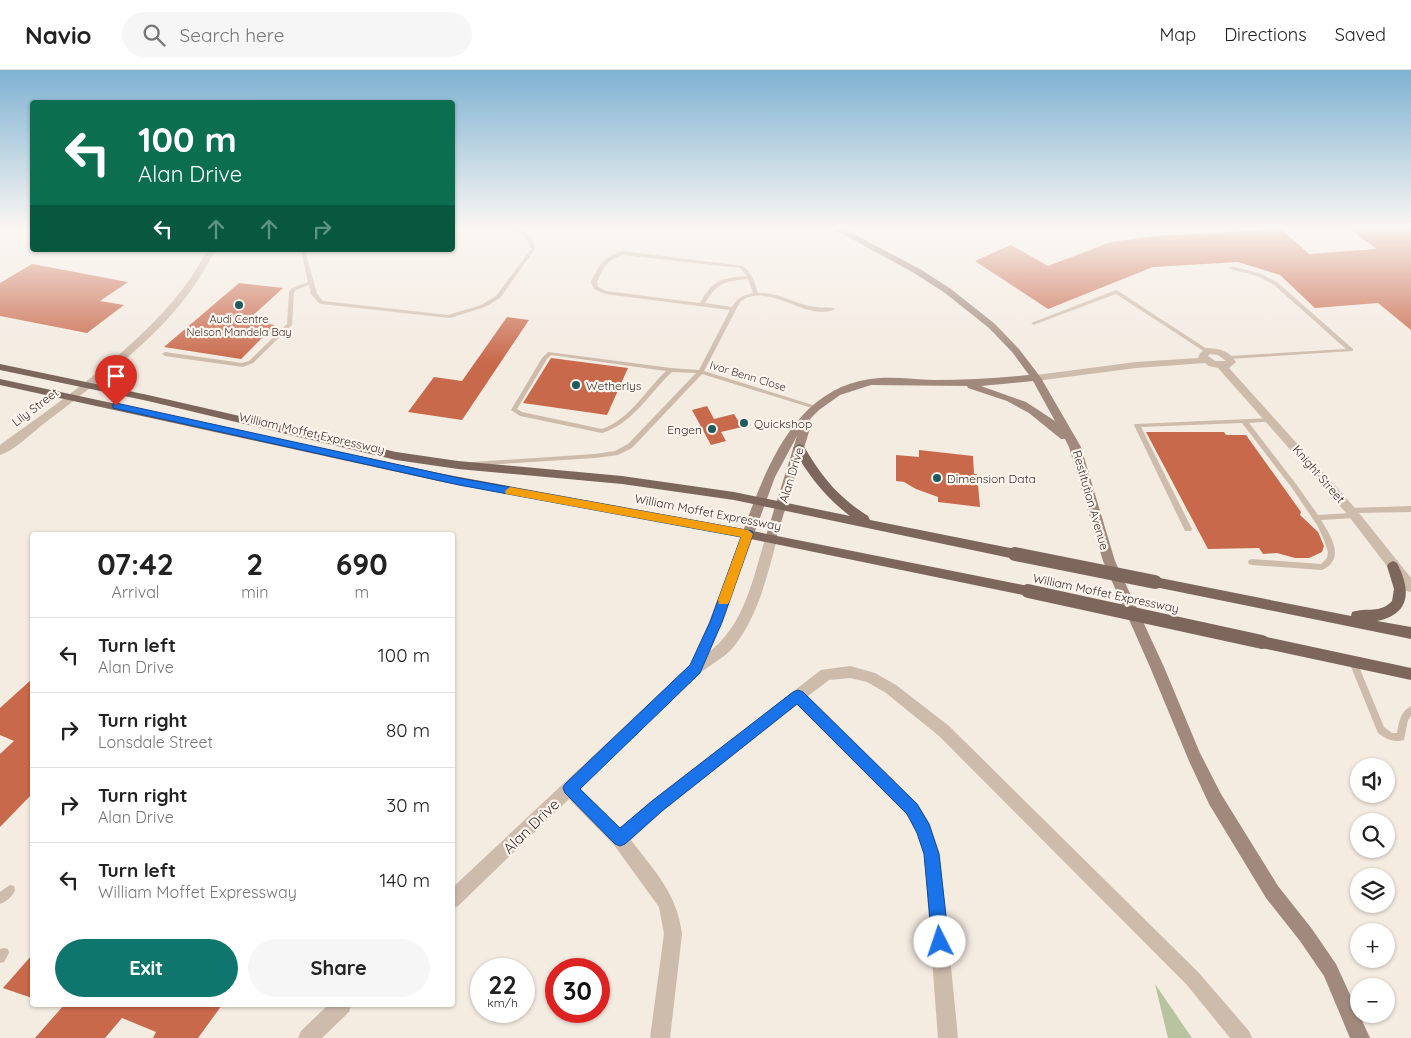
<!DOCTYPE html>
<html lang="en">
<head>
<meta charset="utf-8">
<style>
	:root { --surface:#fff; --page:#f6f6f6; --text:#222; --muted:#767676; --line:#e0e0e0; --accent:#0f766e }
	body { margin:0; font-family:Quicksand,sans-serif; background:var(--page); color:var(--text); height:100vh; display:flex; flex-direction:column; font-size:19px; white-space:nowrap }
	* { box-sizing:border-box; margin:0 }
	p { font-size:16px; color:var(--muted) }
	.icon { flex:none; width:28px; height:28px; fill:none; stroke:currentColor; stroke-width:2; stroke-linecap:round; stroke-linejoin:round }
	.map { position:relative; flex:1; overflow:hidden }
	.side { position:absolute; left:30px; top:462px; width:425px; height:475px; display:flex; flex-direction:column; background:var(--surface); border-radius:5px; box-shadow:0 1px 4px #0004 }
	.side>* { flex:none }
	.guide { position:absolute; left:30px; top:30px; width:425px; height:152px; border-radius:5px; box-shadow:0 1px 4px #0004; background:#0b6e4f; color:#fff; overflow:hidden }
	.fabs { position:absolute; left:1350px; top:688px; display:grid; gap:10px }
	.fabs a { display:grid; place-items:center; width:45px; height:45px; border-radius:50%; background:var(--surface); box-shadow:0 1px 4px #0004; font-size:25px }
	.speed { position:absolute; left:470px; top:888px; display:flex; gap:10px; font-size:25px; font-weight:700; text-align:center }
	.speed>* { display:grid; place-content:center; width:65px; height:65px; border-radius:50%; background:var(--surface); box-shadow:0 1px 4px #0004; line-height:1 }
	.speed small { font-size:12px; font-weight:400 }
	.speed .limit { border:8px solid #d22; background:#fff; color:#111 }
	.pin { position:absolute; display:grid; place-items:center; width:42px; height:42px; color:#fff; margin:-51px -21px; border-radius:50% 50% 50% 0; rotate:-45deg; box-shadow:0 0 5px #0007 }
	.pin .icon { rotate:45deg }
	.me { position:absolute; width:55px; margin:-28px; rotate:356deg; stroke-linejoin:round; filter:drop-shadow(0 0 4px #0008) }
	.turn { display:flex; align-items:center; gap:18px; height:105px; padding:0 25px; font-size:22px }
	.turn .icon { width:65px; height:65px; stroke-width:2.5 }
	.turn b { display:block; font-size:35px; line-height:42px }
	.lanes { display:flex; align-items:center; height:48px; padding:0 25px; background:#0003; justify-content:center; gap:25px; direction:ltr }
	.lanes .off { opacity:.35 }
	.eta { display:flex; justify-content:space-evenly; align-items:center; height:85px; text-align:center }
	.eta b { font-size:30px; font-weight:700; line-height:35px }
	.action { display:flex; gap:10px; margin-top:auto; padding:10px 25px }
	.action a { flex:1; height:58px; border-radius:30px; background:var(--accent); color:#fff; font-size:20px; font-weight:700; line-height:58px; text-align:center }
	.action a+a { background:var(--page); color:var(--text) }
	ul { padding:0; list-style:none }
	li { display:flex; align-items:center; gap:15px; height:75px; padding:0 25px; border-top:1px solid var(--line) }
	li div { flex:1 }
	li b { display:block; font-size:19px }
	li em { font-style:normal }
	header { display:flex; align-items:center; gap:30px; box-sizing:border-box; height:70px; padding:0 25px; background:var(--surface); border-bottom:1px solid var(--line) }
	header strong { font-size:24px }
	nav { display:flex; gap:28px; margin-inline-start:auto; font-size:18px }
	.search { width:350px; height:45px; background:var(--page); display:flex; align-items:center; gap:12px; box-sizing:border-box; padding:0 18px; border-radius:28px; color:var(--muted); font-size:19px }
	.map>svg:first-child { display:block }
</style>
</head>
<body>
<header>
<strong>Navio</strong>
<div class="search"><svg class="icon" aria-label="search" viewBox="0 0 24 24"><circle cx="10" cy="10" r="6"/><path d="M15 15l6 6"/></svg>Search here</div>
<nav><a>Map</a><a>Directions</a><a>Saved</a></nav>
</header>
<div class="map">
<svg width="1411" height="968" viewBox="0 0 1411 968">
	<rect width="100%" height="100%" fill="#f4ebe1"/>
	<polygon fill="#b8c4a0" points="1155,914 1192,968 1168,968"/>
	<g fill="#c8694b">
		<polygon points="1393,157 1411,157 1411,260 1378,233 1315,238 1280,205 1238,192 1153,197 1048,239 975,191 1011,175 1048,196 1111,172 1157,166 1281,159 1309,184 1377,179 1350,159"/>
		<polygon points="32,194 128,212 100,231 124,235 87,263 0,246 0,213"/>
		<polygon points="239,213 283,218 247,251 275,255 241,289 164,277"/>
		<polygon points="507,247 529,250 462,350 408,342 434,307 462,311"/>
		<polygon points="551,288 628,298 607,345 523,333"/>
		<polygon points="707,336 714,349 734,344 742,357 721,362 726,371 711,375 692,340"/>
		<polygon points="1146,362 1224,362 1226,365 1246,365 1301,442 1300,445 1318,462 1324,476 1322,482 1309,488 1295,488 1277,483 1263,484 1259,478 1208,479"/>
		<polygon points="919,380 973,386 974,404 977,404 980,437 938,432 938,427 916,419 904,412 896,411 896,385 919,387"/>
		<polygon points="32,609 32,724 0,757 0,684 14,671 0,665 0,638"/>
		<polygon points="32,885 32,928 3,918"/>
		<polygon points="64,935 222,935 198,968 153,968 156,962 122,948 105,968 35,968"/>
	</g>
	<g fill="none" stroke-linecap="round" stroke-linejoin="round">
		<g fill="#cdbbac" fill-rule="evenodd">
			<path d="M452 157C471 157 510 153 526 163 532 166 535 173 535 179L500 228 485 237 450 248 321 234 319 233 311 224 309 215 296 220 294 223 292 255 253 293 243 297 165 286 162 284 165 282 242 293 249 291 287 254 289 222 292 218 308 212 301 180H305L317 224 323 231 448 245 481 235 496 226 531 179C530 174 528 169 523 165 510 156 469 159 452 158Z"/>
			<polygon points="208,180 220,180 218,181 208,182"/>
			<path d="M623 181 743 196C752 203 755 212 758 223 777 222 792 232 809 236 818 238 826 237 834 238L835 239C807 253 769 210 740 232L704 301 819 337V339H815L702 304 632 378 618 385 595 388 470 396 469 394 472 392 595 384 615 381 628 374 696 303 672 302C649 323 634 353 602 363L520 346 511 340 542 288 548 282 671 298 699 300 730 240 605 224 594 219 591 212C599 195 604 186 623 181ZM623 185 740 198 747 206C721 208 713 210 700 233L606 221 598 217 597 212C602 199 608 188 623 185ZM748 209 753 223C742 226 738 227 732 237L705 233C717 213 725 211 748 209ZM551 285 666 301C645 321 630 349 602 359L522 342 517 339 547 289Z"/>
			<polygon points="1232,196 1261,204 1277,212 1353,279 1353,281 1228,289 1227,288 1230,286 1346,279 1273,214 1257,206 1230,199 1229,198"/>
			<polygon points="1116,220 1118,221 1210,281 1209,282 1205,282 1116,224 1036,254 1034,255 1031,253"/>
			<path d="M1273 348 1276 350 1275 351 1249 353 1296 414 1318 445 1349 443 1347 441 1351 438 1411 436V442L1357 443 1358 445 1357 447 1354 448 1321 450C1331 466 1346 489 1322 500L1252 495 1249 494 1248 492 1249 490 1252 489 1321 494 1327 488 1328 482 1324 470 1317 455 1292 418 1242 353 1141 357 1192 459 1191 461H1185L1134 355 1135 354Z"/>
			<path d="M1353 588 1356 589 1357 592 1384 657 1392 663H1397C1399 652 1400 642 1411 636V646L1408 650 1404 670C1394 673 1386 669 1378 663L1349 592 1350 589Z"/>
			<path d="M10 815 14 816 15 820C13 826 6 832 0 834V822Z"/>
			<polygon points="4,878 8,879 9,883 4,892 0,893 0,879"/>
		</g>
		<g fill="#cdbbac" fill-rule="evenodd">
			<path d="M207 180H215C181 253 108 304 46 352 34 361 14 381 0 385V375C69 325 169 258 207 180Z"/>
			<path d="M1207 278C1219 278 1230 281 1236 292L1229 298 1355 438 1411 508V522L1406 521 1347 444 1218 298 1209 296 1205 293 1136 298 1036 311 1031 308 1036 305 1136 292 1198 288 1200 283ZM1210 284 1218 285 1226 291H1215L1208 286Z"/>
			<path d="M748 459 752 461 754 464 723 552 709 582C744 556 753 509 765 469L767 466H775L777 469C768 503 759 542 738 571 728 587 711 593 698 605 658 642 619 681 580 718L620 758 651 731 821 600 850 596 875 603 896 615 949 656 1199 903 1249 961 1252 968H1230L1187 915 939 666 886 623 867 612 850 608 829 610 808 626 918 734 930 754 940 784 958 968H938L924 784 917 763 906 744 797 635 663 741 631 770C655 802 677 823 682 864L670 968H650L664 864 659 837 614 775 569 729 458 836 452 838V818L690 595 709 552 742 464 744 461Z"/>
			<polygon points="328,935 351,935 349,942 322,968 298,968 301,961"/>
		</g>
		<path fill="#a18a7d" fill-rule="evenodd" d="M830 157H840L920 199 951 219 995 254 1019 279 1041 308 1081 377 1115 491 1164 597 1200 683 1221 724 1278 816 1312 859 1336 894 1370 968H1350L1324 906 1300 871 1266 828 1209 734 1189 691 1150 597 1103 491 1069 377 1065 369H1061L1029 343 1007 331 968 318 967 316 871 315 840 325 819 340 810 349 812 352 775 472H767L765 469 797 366 775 407 754 464 752 467H744L742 464C765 401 793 320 870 309 890 306 913 309 934 310 966 310 997 308 1029 305L1013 283 989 258 945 223 914 203ZM1033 311 1055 351 1026 332 981 316Z"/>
		<g fill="#7d675c" fill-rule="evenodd">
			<path d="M0 294 148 325 396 382 458 391 622 406 734 422 850 446C825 427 808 405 793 378L799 374 803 375C822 407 837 426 868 446L870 450 1015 479 1019 481 1021 484 1019 487 1015 489 734 430 622 414 458 399 396 390 148 331 0 300Z"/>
			<polygon points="0,309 443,404 722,455 1028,516 1033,517 1035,521 1033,525 1028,526 722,463 443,412 0,315"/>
			<path d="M1393 491 1397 493C1411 520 1411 544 1377 551L1411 557V569L1155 517 1150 516 1149 512 1150 508 1155 507 1351 546 1352 542C1367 537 1380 544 1392 531L1394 519 1387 496 1389 493Z"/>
			<polygon points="1262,566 1411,598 1411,610 1262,578 1257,576 1255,572 1257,568"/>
		</g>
		<g stroke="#7d675c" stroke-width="14">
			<polyline points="1015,484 1155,512"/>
			<polyline points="1028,521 1262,572"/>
		</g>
	</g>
	<linearGradient id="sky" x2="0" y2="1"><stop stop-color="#7eb2d2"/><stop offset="0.54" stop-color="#faf6f2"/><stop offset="1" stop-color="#faf6f2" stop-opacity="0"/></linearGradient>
	<rect width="1411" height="292" fill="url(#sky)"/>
	<polygon fill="#1a73e8" stroke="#114b97" points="116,333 459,408 752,461 753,464 722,552 700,603 580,719 620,758 652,731 793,622 798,620 803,622 917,734 929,754 939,784 949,872 946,878 940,880 935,878 932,872 924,784 917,763 907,744 797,634 662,741 625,774 620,776 615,774 565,723 563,718 565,714 690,595 710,552 741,467 459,415 113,338 113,334"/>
	<polygon fill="#f59e0b" points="510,417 748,460 753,464 730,530 728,534 719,534 718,530 741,467 506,424 505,421"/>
	<g fill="#1f5a5e" stroke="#fbf5ee" stroke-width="2">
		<circle cx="239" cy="235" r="5"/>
		<circle cx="576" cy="315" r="5"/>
		<circle cx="744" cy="353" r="5"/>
		<circle cx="712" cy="359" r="5"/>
		<circle cx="937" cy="408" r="5"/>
	</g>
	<g text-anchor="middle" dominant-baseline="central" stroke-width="4.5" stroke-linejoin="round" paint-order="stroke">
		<g font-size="11" fill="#3b302b" stroke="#fbf5ee">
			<text x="239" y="249">Audi Centre<tspan x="239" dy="13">Nelson Mandela Bay</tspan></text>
		</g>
		<g font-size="11" fill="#3b302b" stroke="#fbf5ee">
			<text transform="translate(748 306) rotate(17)">Ivor Benn Close</text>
		</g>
		<g font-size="12" fill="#3b302b" stroke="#fbf5ee" text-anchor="start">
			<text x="586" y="315">Wetherlys</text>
			<text x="754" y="353">Quickshop</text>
			<text x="702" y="359" text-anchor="end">Engen</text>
			<text x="947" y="408">Dimension Data</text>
		</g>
		<g font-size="12" fill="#3b302b" stroke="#fbf5ee">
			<text transform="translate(35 337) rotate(-37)">Lily Street</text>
			<text transform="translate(312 363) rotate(13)">William Moffet Expressway</text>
			<text transform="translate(1319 404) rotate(49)">Knight Street</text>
			<text transform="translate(791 405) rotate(-73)">Alan Drive</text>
			<text transform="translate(1091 430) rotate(74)">Restitution Avenue</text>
			<text transform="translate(708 442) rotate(11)">William Moffet Expressway</text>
			<text transform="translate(1106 523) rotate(12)">William Moffet Expressway</text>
		</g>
		<g font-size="15" fill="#3b302b" stroke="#fbf5ee">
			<text transform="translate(531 756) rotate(-44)">Alan Drive</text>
		</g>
	</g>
</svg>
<div class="fabs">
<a><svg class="icon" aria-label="sound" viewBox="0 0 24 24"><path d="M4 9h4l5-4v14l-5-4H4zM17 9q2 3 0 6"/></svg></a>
<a><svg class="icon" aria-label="search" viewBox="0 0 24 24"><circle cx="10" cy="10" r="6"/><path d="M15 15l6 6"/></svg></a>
<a><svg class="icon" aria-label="layers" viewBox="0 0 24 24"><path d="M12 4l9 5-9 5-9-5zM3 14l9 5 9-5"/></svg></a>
<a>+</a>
<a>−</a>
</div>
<div class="speed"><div>22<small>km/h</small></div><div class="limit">30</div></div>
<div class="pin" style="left:116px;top:336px;background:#d93025"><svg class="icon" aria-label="arrive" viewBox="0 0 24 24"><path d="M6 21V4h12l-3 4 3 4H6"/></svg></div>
<svg class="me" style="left:940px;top:872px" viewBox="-20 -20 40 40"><circle r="19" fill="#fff"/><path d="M0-13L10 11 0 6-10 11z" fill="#1a73e8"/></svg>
<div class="guide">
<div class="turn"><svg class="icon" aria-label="left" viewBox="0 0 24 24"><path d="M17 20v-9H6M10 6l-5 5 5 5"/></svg><div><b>100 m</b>Alan Drive</div></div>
<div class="lanes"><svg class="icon" aria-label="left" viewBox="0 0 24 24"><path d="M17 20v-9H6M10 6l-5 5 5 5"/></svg><svg class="icon off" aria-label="ahead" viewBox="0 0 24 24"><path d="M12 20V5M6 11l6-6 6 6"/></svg><svg class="icon off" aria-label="ahead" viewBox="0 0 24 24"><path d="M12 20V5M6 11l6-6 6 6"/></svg><svg class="icon off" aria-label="right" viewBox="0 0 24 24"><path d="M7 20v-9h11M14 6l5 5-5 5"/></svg></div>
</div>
<section class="side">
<div class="eta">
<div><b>07:42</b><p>Arrival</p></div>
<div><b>2</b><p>min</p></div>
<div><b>690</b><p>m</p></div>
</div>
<ul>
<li><svg class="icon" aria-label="left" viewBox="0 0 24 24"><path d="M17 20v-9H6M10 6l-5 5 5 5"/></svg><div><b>Turn left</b><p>Alan Drive</p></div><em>100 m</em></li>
<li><svg class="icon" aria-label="right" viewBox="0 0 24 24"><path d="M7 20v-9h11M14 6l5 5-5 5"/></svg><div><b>Turn right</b><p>Lonsdale Street</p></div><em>80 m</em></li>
<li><svg class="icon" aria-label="right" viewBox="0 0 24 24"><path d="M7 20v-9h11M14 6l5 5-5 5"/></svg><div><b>Turn right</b><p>Alan Drive</p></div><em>30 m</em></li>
<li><svg class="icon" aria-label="left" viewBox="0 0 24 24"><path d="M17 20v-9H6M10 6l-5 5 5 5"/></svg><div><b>Turn left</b><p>William Moffet Expressway</p></div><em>140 m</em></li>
</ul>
<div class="action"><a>Exit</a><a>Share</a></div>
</section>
</div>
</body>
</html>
